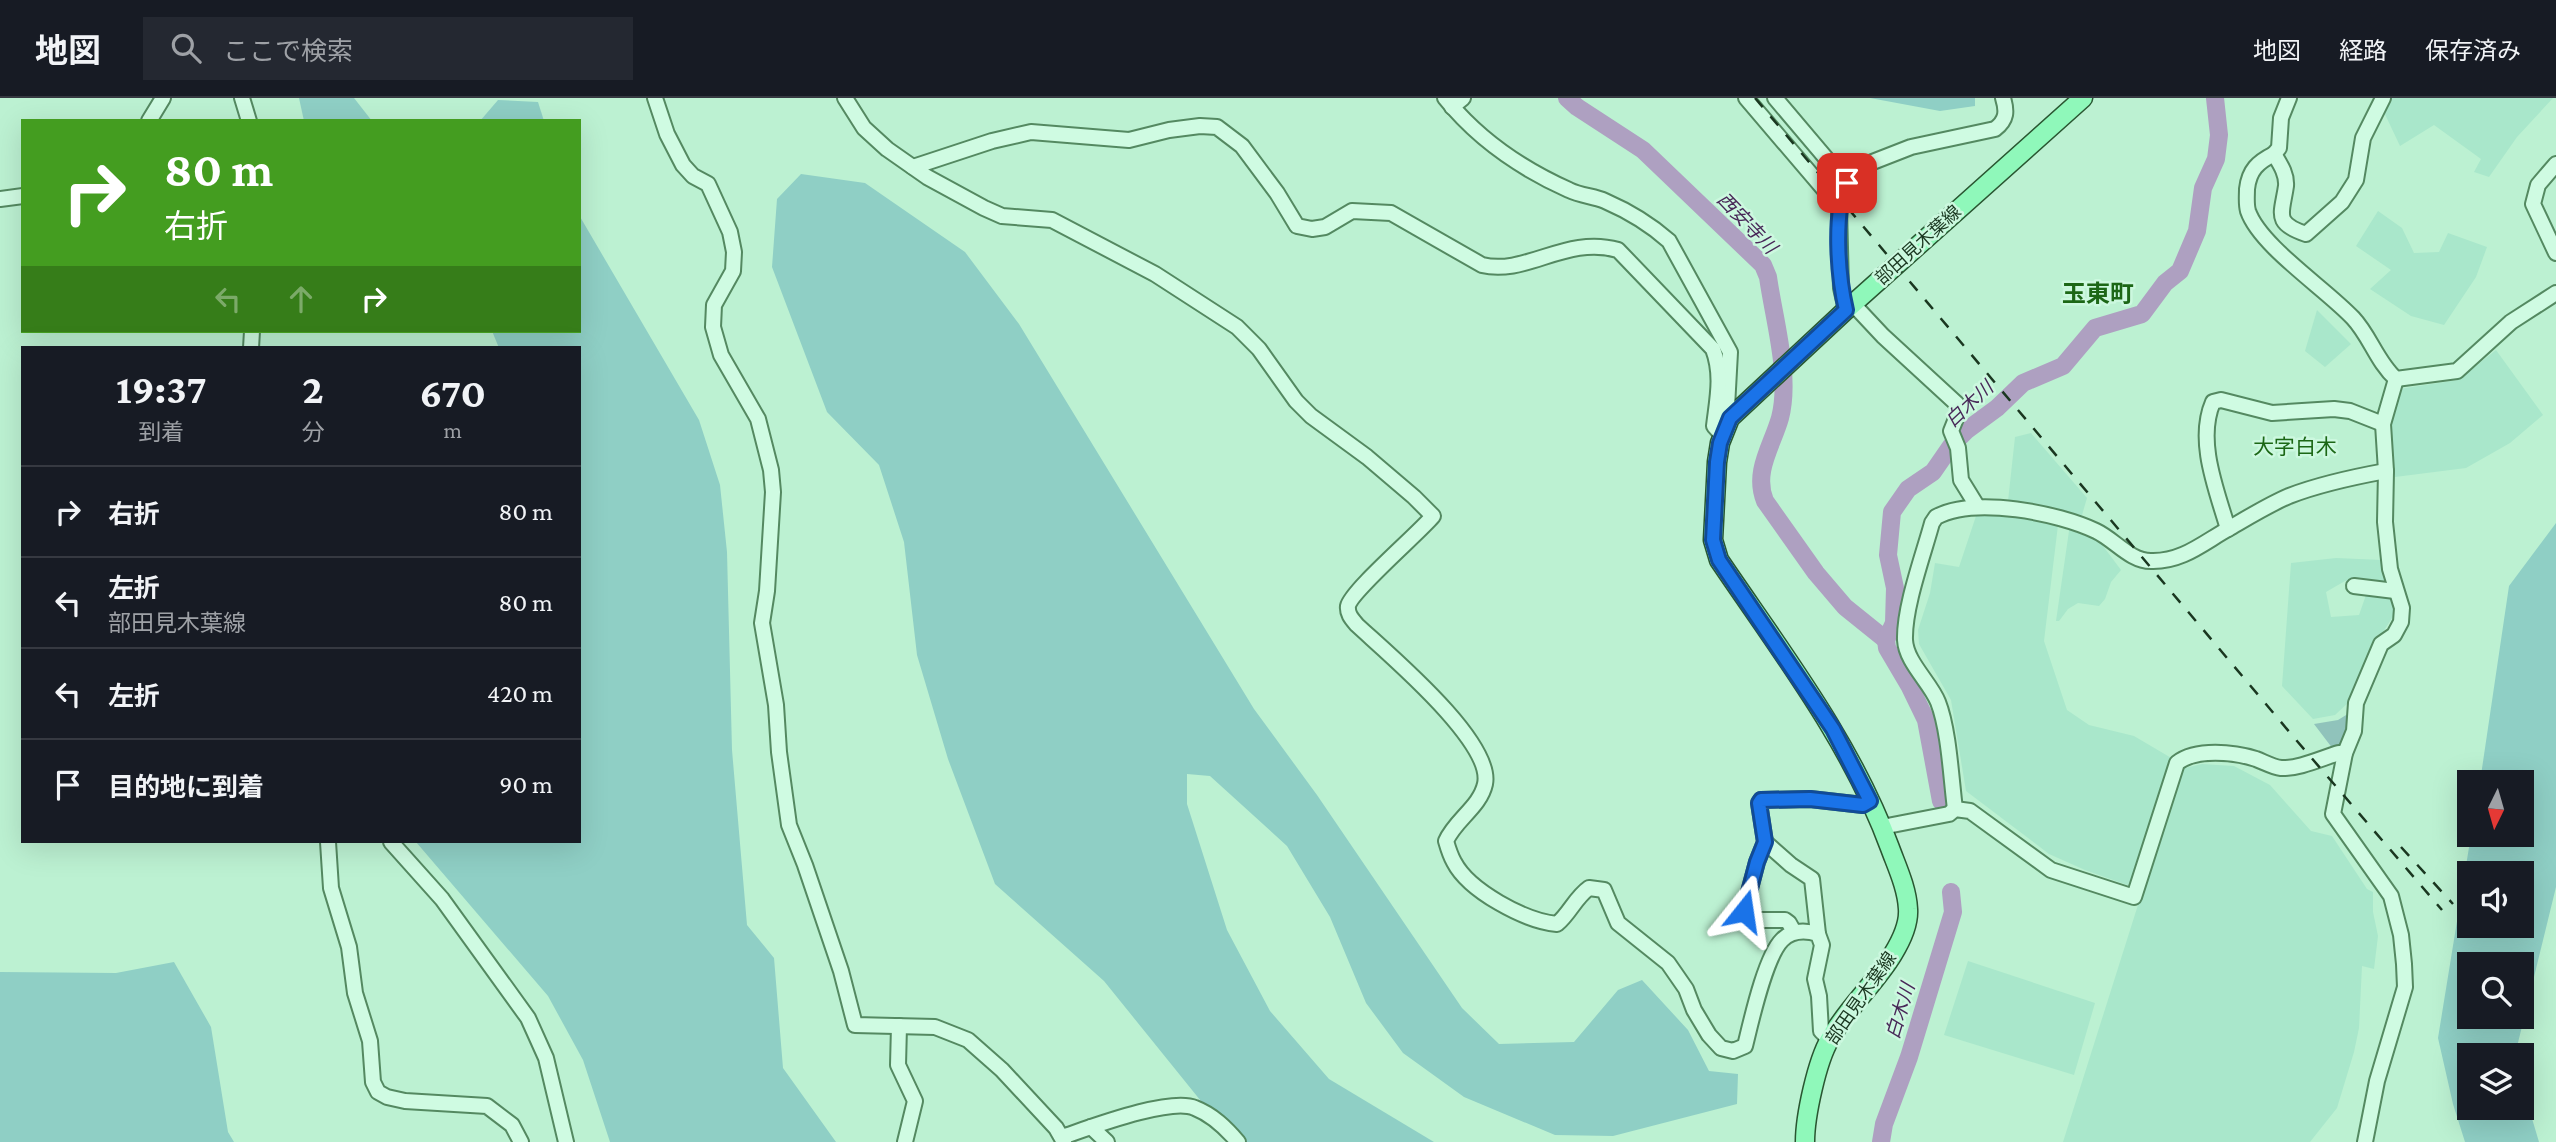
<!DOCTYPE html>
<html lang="ja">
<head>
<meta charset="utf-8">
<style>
	:root { --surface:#171b24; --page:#242831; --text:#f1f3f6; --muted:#9ea1a6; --line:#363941 }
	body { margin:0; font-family:"Crimson Pro","Noto Sans JP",serif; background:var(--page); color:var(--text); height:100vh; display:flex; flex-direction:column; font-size:26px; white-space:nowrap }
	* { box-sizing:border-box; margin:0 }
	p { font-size:23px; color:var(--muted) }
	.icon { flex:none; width:38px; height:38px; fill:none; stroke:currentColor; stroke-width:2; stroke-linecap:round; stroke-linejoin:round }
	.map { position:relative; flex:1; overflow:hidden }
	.drawer { position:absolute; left:21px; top:248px; width:560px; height:497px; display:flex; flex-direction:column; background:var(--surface); border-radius:0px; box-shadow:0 7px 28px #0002 }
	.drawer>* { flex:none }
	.hud { position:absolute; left:21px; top:21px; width:560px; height:214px; border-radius:0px; box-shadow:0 7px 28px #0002; background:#449d20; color:#fff; overflow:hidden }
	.needle { width:46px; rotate:185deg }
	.tools { position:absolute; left:2457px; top:672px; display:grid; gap:14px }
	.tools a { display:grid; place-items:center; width:77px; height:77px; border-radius:0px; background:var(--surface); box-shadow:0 7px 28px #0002; font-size:35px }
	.pin { position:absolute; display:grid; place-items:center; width:60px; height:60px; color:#fff; margin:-30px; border-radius:14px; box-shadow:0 4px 10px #0006 }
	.me { position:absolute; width:77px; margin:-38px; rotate:15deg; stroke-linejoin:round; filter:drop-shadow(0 0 5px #0008) }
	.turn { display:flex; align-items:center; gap:24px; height:147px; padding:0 28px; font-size:32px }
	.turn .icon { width:91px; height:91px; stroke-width:2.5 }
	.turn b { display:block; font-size:49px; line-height:60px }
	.lanes { display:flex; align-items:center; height:66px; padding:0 28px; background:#0003; justify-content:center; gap:35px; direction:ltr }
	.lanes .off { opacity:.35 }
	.eta { display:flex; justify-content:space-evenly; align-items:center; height:119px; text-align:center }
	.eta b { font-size:42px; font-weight:700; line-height:49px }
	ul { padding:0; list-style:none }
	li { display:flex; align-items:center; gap:21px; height:91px; padding:0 28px; border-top:2px solid var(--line) }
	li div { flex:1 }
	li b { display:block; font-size:26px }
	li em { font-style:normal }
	header { display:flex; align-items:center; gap:42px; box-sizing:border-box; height:98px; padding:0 35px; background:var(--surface); border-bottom:2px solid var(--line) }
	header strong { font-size:33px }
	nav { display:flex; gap:38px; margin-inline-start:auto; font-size:24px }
	.search { width:490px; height:63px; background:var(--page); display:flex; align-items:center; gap:18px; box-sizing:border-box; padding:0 24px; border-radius:0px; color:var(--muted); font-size:26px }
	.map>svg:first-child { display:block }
</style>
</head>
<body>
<header>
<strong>地図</strong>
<div class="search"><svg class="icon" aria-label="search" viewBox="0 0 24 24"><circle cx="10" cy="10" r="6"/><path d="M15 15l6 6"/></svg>ここで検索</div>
<nav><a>地図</a><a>経路</a><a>保存済み</a></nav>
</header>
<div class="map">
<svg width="2556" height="1044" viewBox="0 0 2556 1044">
	<rect width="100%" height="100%" fill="#bcf1d2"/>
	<g fill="#a9e7cb">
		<polygon points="2390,0 2553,0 2517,39 2489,79 2474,74 2481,61 2434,27 2400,48 2383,12"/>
		<polygon points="2378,113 2402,130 2414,155 2439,154 2448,135 2487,149 2476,179 2444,227 2411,218 2370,191 2391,172 2356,148"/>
		<polygon points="2317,212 2351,246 2325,269 2305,253"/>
		<polygon points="2496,252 2543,317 2510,345 2466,370 2395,379 2389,330 2399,291 2458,282"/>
		<polygon points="2031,335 2087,400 2082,417 2047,412 2008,403 2015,339"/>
		<polygon points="1984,414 2058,427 2044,543 2067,612 2089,627 2134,638 2173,661 2133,789 2085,772 2049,756 1966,693 1951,602 1919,546 1918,532 1930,495 1935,465 1959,469 1976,418"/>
		<polygon points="2072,428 2100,444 2121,472 2111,484 2105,501 2099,508 2078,505 2068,511 2059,523 2056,523 2069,433"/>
		<polygon points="2336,460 2382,462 2387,487 2345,483 2326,494 2331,519 2359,517 2366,497 2393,499 2394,517 2372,551 2349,604 2335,617 2313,621 2282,588 2291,465"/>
		<polygon points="2202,666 2234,668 2270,687 2311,733 2332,738 2367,791 2373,794 2373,814 2378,838 2374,871 2362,868 2359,930 2354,954 2337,1010 2310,1044 2063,1044 2181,671"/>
		<polygon points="1968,863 2095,905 2074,977 1944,937"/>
	</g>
	<g fill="#8fcfc5" fill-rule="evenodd">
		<polygon points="299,0 354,0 372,23 304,23"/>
		<polygon points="1870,0 1975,0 1975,8 1940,13"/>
		<polygon points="498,2 538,4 544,23 480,23"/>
		<polygon points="801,76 865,85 965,154 1019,226 1254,611 1317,697 1462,910 1499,946 1574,944 1618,892 1642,882 1688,932 1709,973 1738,976 1737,1006 1613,1038 1555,1037 1464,999 1403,955 1366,905 1330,819 1287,748 1210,678 1187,676 1187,706 1227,832 1270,913 1329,981 1434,1044 1234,1044 1104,883 995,786 948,661 917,557 904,444 879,367 827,314 772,169 777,101"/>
		<polygon points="579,117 699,322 720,387 727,454 732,652 747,827 774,860 783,970 836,1044 610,1044 583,962 548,898 416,744 579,744 579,250 499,250 492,233 579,233"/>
		<path d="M2556 425V789L2515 957H2469V1010H2522V987L2539 1044H2465L2453 1006 2438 940 2471 737H2522V684H2480L2509 488ZM2522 775V828H2469V775ZM2522 866V919H2469V866Z"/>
		<polygon points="174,864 211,929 228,1034 234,1044 0,1044 0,874 116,875"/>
	</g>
	<polygon fill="#90c3bb" points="2351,614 2347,647 2333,651 2314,626 2338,622"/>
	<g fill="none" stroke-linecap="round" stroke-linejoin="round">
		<g stroke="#aea0c1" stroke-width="18">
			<path d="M1567 0 1577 9 1643 52 1763 167 1768 179C1774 222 1791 278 1780 320 1772 348 1753 374 1765 403L1816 475 1845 509 1886 542"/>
			<polyline points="1941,703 1926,622 1910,589 1887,550 1886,542 1894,525 1895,490 1888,457 1892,414 1908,391 1933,374 1951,348 1967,332 1997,310 2023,285 2063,268 2095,230 2142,216 2165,185 2180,173 2197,133 2203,90 2216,61 2219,37 2215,0"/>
			<polyline points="1881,1044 1884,1026 1909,959 1953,814 1951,794"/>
		</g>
		<defs>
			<g id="minor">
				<polyline points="242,0 249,23"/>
				<polyline points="655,0 667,36 683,67 693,78 708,86 730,134 734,154 733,173 714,207 713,229 721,257 758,321 771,372 773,394 767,493 762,525 776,607 779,654 789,727 805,767 841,873 855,927 935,929 968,942 1002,972 1056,1030 1064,1044"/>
				<path d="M845 0 864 30 887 51 927 79 984 110 1002 118 1052 122 1155 176 1237 229 1259 251 1296 303 1311 318 1367 359 1414 399 1433 418C1419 435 1351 493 1348 508 1347 516 1352 521 1357 527 1387 555 1494 644 1485 686 1480 709 1455 722 1446 743 1448 750 1450 757 1454 764 1469 793 1525 823 1557 826 1570 815 1575 800 1589 790L1604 792 1618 825 1668 865 1686 891 1694 912 1709 937 1721 950 1733 953 1745 948C1751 924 1765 859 1782 842 1792 832 1805 832 1818 836L1822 847 1815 881 1819 898 1821 933 1829 941"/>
				<path d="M1445 0C1477 40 1522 71 1569 92 1581 98 1594 98 1605 103 1628 113 1651 127 1669 143L1730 254 1727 309 1730 320"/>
				<polyline points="1746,0 1839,109"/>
				<polyline points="1775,0 1847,85"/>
				<path d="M2383 0 2363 40 2356 82 2342 104 2306 136C2273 125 2282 116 2286 88 2287 76 2280 66 2274 56 2258 64 2249 72 2247 91 2247 98 2246 106 2248 113 2260 148 2326 191 2353 220 2370 238 2377 264 2396 281L2457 273 2511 224 2556 195"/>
				<polyline points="1452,9 1463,0"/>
				<polyline points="149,23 163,0"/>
				<polyline points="2274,56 2279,50 2281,20 2289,0"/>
				<polyline points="2556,66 2538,87 2533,106 2556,155"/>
				<path d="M913 69 992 43 1031 34 1129 42 1169 32 1200 28 1217 29 1242 48 1277 95 1297 128 1312 131 1325 129 1352 113 1391 115 1482 167C1526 178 1566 137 1618 152L1713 251C1723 277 1717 302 1714 328L1723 338"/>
				<polyline points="0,101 23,98"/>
				<polyline points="1853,206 1883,238 1957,306 1959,313 1951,333 1958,350 1961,382 1977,408"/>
				<path d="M1846 212 1841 190 1839 109 1842 95 1852 78 1870 65 1911 49 1995 31C2007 22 2007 13 2003 0"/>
				<polyline points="251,250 252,233"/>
				<path d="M2228 431C2217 393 2196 343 2213 304L2221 302 2272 315 2334 311 2350 313 2383 326"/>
				<polyline points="2354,488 2395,493"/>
				<path d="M1955 711C1951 680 1949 632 1938 604 1930 584 1906 564 1905 542 1904 509 1923 458 1932 425L1936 419C1975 398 2058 415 2096 433 2115 442 2130 463 2151 463 2182 464 2203 445 2228 431 2247 420 2268 407 2289 398 2320 386 2353 379 2386 373"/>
				<path d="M1882 729 1949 716 1955 711 1970 713 2051 772 2134 799 2177 665C2196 650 2234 654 2256 661 2264 664 2273 669 2281 670 2299 671 2322 660 2339 655H2345"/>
				<polyline points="328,744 331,790 349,849 355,895 370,943 373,984 378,994 387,999 405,1003 487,1008 512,1027 521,1044"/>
				<polyline points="391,744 442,801 528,920 546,960 566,1044"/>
				<polyline points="1765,744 1791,767 1812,781 1818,836"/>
				<polyline points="1794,834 1789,825 1785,822 1752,822 1744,813 1757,764 1765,744 1759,705 1761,702 1810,701 1863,707 1870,703"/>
				<polyline points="899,928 898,967 915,1003 905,1044"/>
				<polyline points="1091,1029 1107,1044"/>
				<path d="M1062 1039C1089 1030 1170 999 1195 1010 1213 1017 1226 1030 1238 1044"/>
				<polyline points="2365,1044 2377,983 2405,889 2404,866 2401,837 2391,798 2333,716 2345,655 2354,633 2356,605 2381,546 2394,537 2401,524 2402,510 2390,471 2385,424 2386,373 2383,326 2396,281"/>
			</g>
			<path id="major" d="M1805 1044C1805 1018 1817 963 1830 941 1847 910 1875 886 1893 856 1901 843 1909 825 1908 811 1907 790 1897 769 1890 750 1851 644 1782 555 1719 462L1713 442 1717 364 1720 345 1730 320 1846 212 2083 0"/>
		</defs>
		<use href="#minor" stroke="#548961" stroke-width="18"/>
		<use href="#major" stroke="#295631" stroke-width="21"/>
		<use href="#minor" stroke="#cffbe2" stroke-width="14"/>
		<use href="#major" stroke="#8ff8ba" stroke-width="18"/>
		<g stroke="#1a3720" stroke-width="2.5" stroke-dasharray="12 12" stroke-linecap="butt">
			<polyline points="1755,0 2297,643 2442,812"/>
			<polyline points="2401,749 2453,806"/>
		</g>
	</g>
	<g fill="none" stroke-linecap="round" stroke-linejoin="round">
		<defs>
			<path id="route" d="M1744 813 1757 764 1765 744 1759 705 1761 702 1810 701 1863 707 1870 703 1833 631 1719 462 1713 442 1717 364 1720 345 1730 320 1846 212C1838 178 1833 116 1847 85"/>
		</defs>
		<use href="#route" stroke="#114b97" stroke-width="18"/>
		<use href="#route" stroke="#1a73e8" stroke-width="12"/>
	</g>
	<g text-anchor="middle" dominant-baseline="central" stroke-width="5" stroke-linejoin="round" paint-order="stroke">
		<g font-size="18" fill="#1a3720" stroke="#ccf8df">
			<text transform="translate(1918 147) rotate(-42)">部田見木葉線</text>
			<text transform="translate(1861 900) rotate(-55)">部田見木葉線</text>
		</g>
		<g font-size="19" font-style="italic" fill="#482858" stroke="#ccf8df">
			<text transform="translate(1747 125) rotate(46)">西安寺川</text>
			<text transform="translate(1969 306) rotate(-43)">白木川</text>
			<text transform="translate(1900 913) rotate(-73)">白木川</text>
		</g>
		<g font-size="21" fill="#1c6716" stroke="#ccf8df">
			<text x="2295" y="349">大字白木</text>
		</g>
		<g font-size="24" font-weight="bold" fill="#1c6716" stroke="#ccf8df">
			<text x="2098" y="195">玉東町</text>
		</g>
	</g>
</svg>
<div class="tools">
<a><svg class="needle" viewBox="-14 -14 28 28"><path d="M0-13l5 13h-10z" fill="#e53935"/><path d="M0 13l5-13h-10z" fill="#9ea1a6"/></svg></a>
<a><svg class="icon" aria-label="sound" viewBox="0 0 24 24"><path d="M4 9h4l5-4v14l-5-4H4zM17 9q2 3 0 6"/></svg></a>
<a><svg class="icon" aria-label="search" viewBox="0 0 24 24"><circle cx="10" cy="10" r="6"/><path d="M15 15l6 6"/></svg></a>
<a><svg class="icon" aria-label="layers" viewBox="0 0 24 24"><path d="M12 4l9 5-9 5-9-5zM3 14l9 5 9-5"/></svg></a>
</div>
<div class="pin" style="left:1847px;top:85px;background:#d93025"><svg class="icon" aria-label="arrive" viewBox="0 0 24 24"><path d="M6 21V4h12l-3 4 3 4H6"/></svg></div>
<svg class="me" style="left:1744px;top:813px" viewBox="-20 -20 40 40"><path d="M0-17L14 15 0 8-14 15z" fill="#1a73e8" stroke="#fff" stroke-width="4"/></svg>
<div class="hud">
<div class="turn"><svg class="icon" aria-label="right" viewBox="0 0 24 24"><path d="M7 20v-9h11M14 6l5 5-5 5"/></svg><div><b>80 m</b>右折</div></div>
<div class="lanes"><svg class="icon off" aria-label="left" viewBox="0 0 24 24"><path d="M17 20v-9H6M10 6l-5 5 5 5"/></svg><svg class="icon off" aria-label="ahead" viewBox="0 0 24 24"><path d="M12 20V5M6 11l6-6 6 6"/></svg><svg class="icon" aria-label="right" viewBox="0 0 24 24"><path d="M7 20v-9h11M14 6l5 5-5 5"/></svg></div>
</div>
<section class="drawer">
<div class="eta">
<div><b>19:37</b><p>到着</p></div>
<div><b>2</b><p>分</p></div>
<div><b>670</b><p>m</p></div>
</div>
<ul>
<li><svg class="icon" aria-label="right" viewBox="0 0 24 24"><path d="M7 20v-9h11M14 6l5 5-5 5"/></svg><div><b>右折</b></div><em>80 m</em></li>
<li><svg class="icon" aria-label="left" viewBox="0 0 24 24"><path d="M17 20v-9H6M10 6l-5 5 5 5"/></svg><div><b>左折</b><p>部田見木葉線</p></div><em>80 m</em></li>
<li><svg class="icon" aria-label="left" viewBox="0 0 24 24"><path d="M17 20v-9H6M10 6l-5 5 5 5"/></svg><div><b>左折</b></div><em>420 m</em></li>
<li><svg class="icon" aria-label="arrive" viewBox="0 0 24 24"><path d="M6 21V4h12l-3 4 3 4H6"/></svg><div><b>目的地に到着</b></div><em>90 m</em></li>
</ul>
</section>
</div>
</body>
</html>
